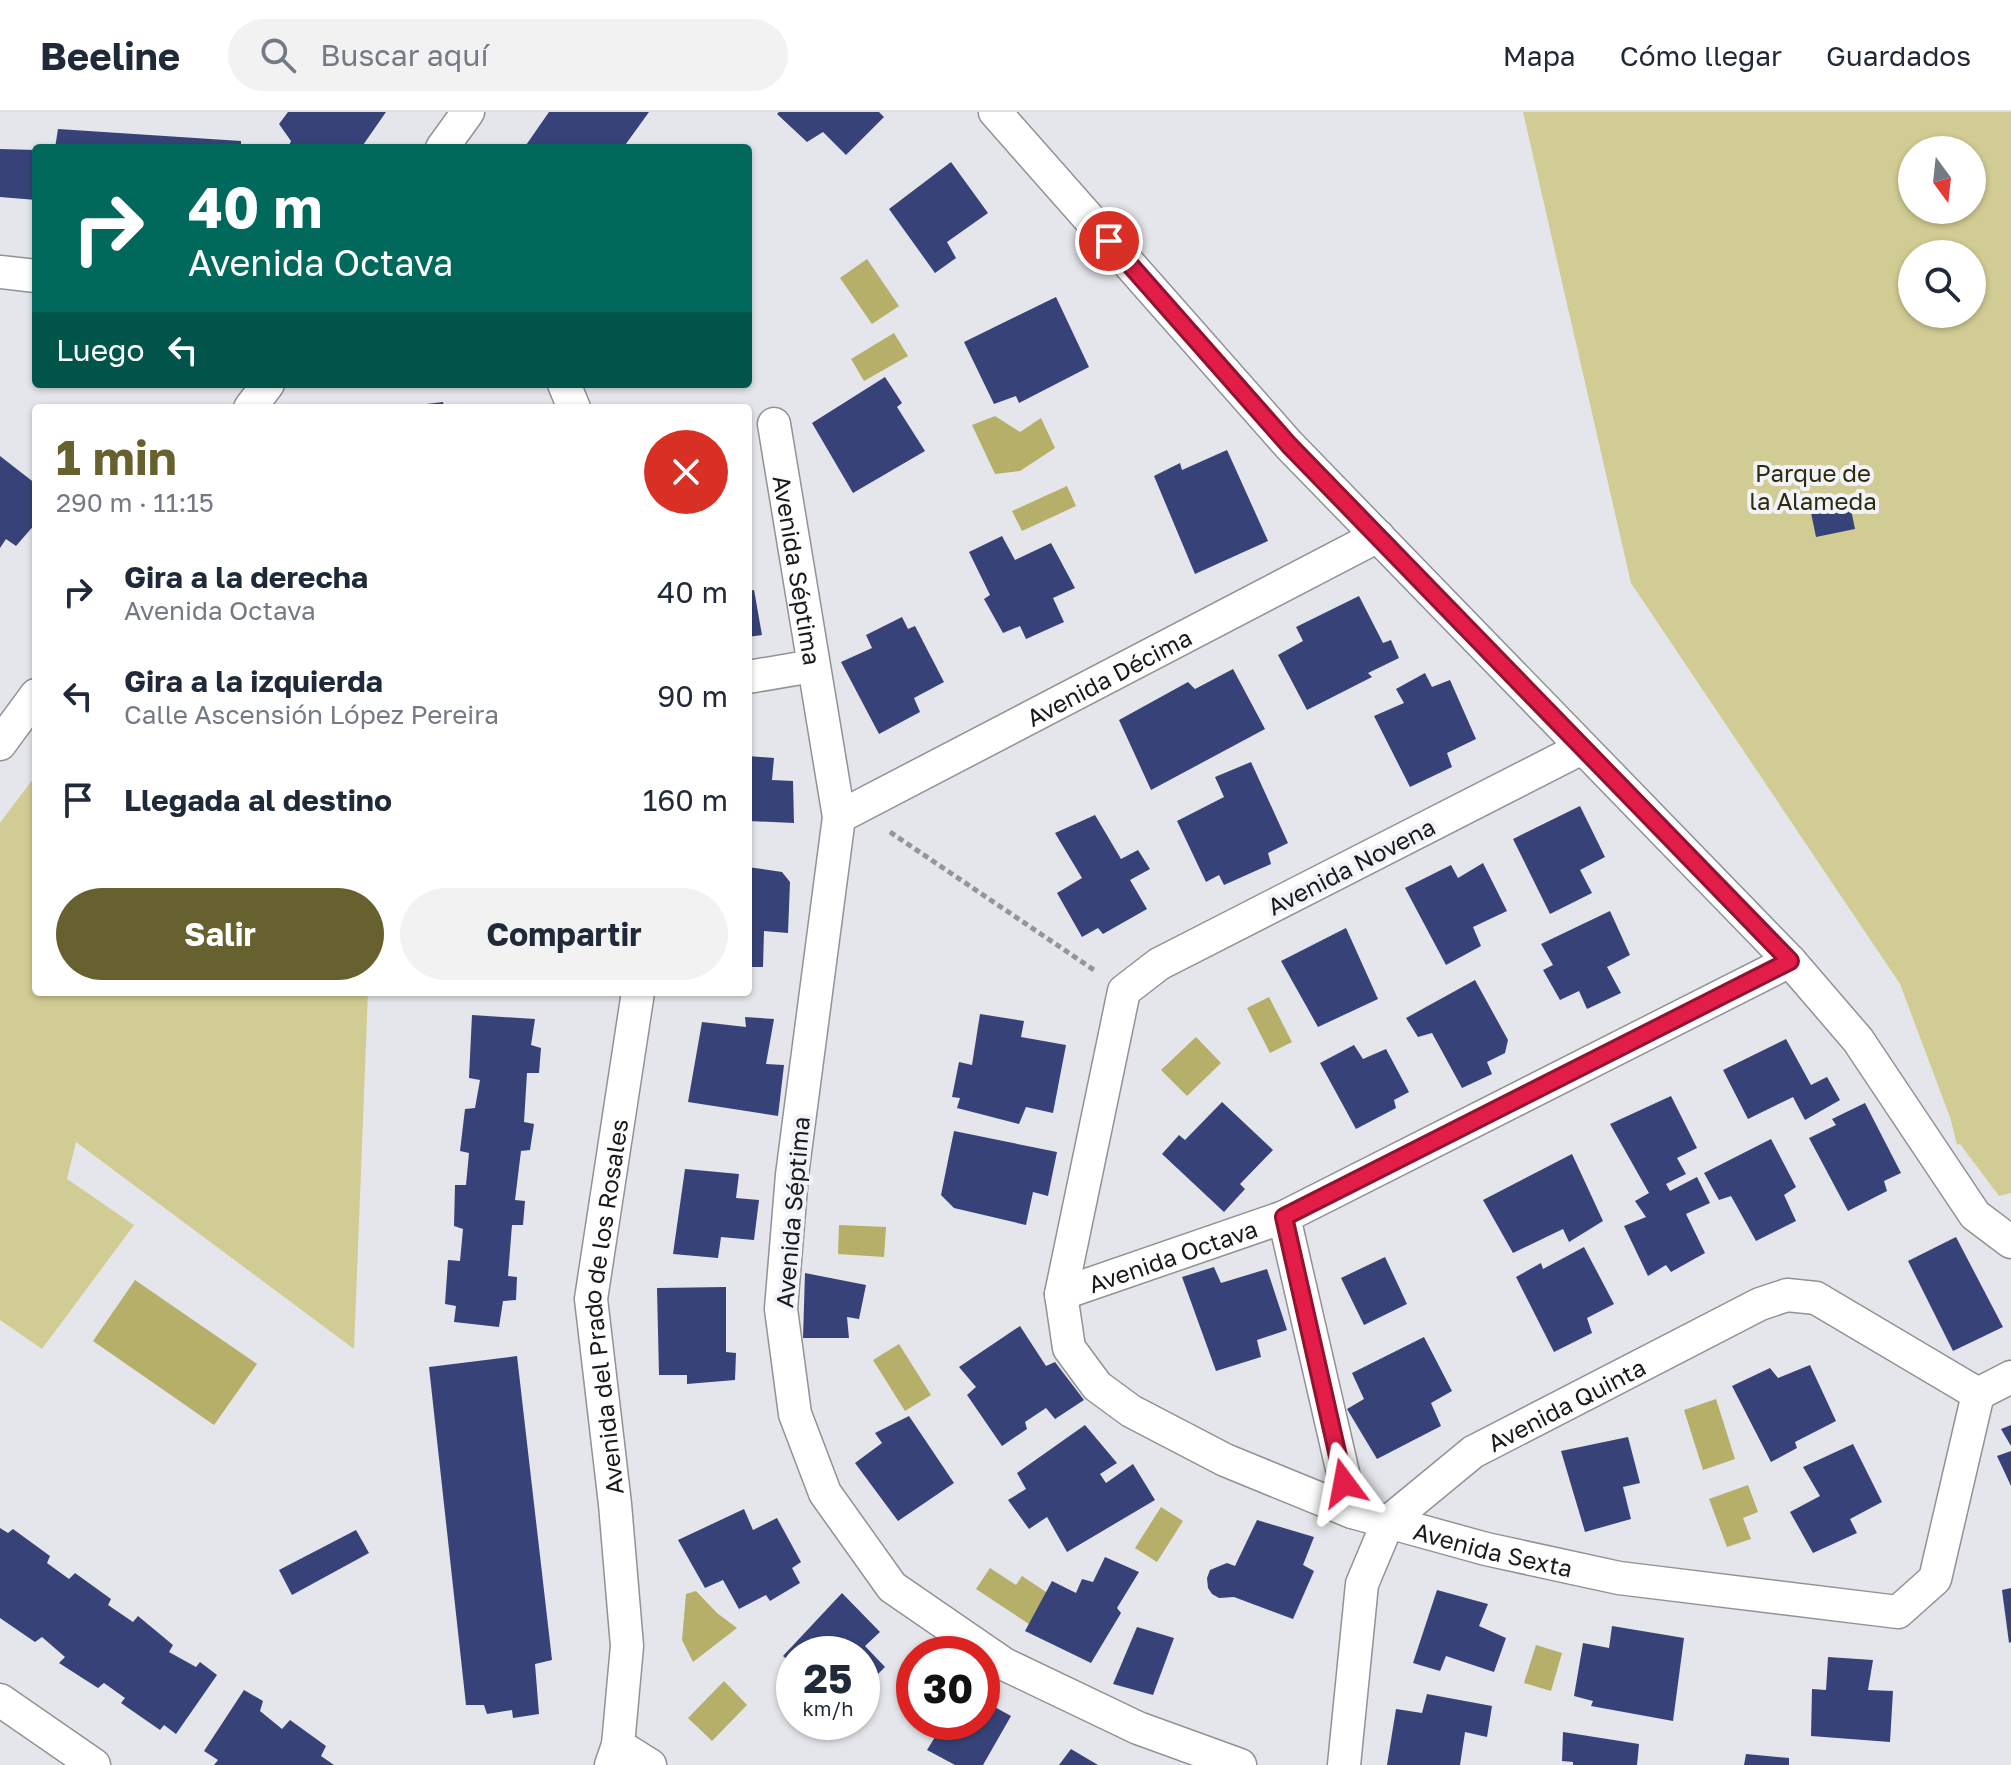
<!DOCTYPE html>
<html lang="es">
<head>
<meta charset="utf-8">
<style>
	:root { --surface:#fff; --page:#f2f2f3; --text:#1f2937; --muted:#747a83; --line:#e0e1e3; --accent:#66612e }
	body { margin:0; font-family:"Golos Text",sans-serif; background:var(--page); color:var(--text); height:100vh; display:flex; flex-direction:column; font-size:30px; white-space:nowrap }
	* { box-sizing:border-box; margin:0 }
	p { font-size:26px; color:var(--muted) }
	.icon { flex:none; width:44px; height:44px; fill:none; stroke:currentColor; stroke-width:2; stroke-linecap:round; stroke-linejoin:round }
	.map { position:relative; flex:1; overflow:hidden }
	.drawer { position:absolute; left:32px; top:292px; width:720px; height:592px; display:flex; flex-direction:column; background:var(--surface); border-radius:8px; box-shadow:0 2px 6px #0004 }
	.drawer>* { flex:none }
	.guide { position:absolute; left:32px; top:32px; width:720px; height:244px; border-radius:8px; box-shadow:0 2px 6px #0004; background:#00695c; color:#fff; overflow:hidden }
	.needle { width:52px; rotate:165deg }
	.controls { position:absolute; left:1898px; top:24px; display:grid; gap:16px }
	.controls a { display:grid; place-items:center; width:88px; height:88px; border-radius:50%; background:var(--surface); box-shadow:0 2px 6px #0004; font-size:40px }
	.speed { position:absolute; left:776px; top:1524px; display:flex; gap:16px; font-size:40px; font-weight:700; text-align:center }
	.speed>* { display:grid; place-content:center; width:104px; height:104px; border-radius:50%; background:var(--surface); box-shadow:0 2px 6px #0004; line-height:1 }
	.speed small { font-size:20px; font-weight:400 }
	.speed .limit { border:12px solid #d22; background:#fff; color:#111 }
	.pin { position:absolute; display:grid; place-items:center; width:68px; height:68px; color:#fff; margin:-34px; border:4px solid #fff; border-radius:50%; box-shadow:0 2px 8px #0007 }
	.me { position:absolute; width:88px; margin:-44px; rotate:347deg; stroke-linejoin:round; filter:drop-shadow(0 0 6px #0008) }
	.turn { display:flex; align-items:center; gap:28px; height:168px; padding:0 24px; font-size:36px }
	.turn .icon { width:104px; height:104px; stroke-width:2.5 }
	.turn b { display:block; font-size:56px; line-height:68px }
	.then { display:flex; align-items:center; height:76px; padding:0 24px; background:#0003; gap:16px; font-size:30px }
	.round { display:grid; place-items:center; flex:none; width:84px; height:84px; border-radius:42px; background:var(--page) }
	.headline { display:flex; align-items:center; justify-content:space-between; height:136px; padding:0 24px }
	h1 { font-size:48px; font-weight:700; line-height:60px; color:var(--accent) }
	.button { display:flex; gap:16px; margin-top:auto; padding:16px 24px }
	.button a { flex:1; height:92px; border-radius:48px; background:var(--accent); color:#fff; font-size:32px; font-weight:700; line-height:92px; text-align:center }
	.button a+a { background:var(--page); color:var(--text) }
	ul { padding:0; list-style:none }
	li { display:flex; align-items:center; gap:24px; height:104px; padding:0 24px }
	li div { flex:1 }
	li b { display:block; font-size:30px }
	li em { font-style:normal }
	header { display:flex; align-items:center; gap:48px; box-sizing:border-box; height:112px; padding:0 40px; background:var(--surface); border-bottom:2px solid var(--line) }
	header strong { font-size:38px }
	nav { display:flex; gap:44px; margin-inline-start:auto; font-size:28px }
	.search { width:560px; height:72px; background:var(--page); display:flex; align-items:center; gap:20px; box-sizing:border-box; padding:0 28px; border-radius:44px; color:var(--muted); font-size:30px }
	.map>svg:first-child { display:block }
</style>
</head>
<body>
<header>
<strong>Beeline</strong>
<div class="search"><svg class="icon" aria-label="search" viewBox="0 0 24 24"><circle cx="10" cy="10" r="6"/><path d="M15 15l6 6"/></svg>Buscar aquí</div>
<nav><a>Mapa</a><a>Cómo llegar</a><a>Guardados</a></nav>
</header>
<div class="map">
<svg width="2011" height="1653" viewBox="0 0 2011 1653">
	<rect width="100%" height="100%" fill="#e4e6eb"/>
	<g fill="#d1cc93" fill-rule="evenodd">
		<path d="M1523 0H2011V1081L1999 1084 1960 1032 1957 1033 1951 1008 1900 872 1631 471ZM1912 38H1972V98H1912ZM1912 142H1972V202H1912Z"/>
		<polygon points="36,663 36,880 368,880 354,1237 76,1030 67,1067 134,1113 42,1237 0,1208 0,711"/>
	</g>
	<g fill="#b5af6a">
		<polygon points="867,147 899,194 872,212 840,166"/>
		<polygon points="894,221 908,244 864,269 851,247"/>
		<polygon points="995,304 1020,320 1041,306 1055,336 1020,359 995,362 972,313"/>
		<polygon points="1067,374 1076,394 1022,419 1012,399"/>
		<polygon points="1269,885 1292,930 1270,941 1247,896"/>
		<polygon points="1196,925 1221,951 1187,984 1161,958"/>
		<polygon points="839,1113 886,1115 884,1145 838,1142"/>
		<polygon points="135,1168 257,1252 214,1313 93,1229"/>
		<polygon points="899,1232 931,1283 905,1299 873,1248"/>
		<polygon points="1716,1287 1735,1347 1703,1358 1684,1298"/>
		<polygon points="1748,1373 1758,1400 1743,1406 1751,1427 1727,1435 1709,1387"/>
		<polygon points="1161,1395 1183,1409 1157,1450 1135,1436"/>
		<polygon points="990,1456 1016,1473 1022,1464 1049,1482 1029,1512 976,1477"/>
		<polygon points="696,1479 717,1501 737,1516 693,1550 682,1528 686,1482"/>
		<polygon points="1536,1533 1562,1541 1551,1579 1524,1571"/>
		<polygon points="724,1569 747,1593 712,1629 688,1606"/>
	</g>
	<g fill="#374378">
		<polygon points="288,0 386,0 361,36 288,36 291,29 279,12"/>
		<polygon points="549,0 649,0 623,36 611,33 609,36 524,36"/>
		<polygon points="779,0 879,0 884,5 846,43 823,20 807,30 777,2"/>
		<polygon points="58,17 241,29 241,36 55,36"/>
		<polygon points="0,37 36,38 36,88 0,85"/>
		<polygon points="951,50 988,101 947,130 956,146 935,161 889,97"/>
		<polygon points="1056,185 1089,255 1019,291 1016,284 994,292 964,230"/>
		<polygon points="885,265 902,291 897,295 925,339 853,381 812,311"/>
		<polygon points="443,290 444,296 411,296 410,294"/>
		<polygon points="1227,338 1268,429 1195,462 1154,364 1180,351 1182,358"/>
		<polygon points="0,344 36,372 36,411 16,434 6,427 0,436"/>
		<polygon points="1850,393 1855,417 1816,425 1811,401"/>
		<polygon points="1002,424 1015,448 1051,431 1075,476 1053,486 1064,510 1026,527 1020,514 1003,521 984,487 990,483 969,440"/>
		<polygon points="754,478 762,523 748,525 748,479"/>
		<polygon points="1359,484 1383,531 1391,528 1399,546 1368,561 1372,565 1307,598 1278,543 1303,529 1296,515"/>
		<polygon points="902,505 908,517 915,514 944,570 914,586 920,600 879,622 841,550 872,536 866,523"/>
		<polygon points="1233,557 1265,617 1151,678 1119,608 1188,570 1195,577"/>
		<polygon points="1425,561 1432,575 1450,568 1476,627 1447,641 1452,655 1410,675 1374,604 1404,591 1396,577"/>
		<polygon points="748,644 774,646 772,668 793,669 794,711 748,709"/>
		<polygon points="1251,650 1288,731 1268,741 1271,752 1224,773 1219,763 1206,770 1177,709 1224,685 1215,665"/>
		<polygon points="1580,694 1605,745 1580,758 1592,781 1550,802 1513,727"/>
		<polygon points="1095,703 1121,747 1138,738 1150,757 1130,768 1147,797 1103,822 1098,816 1082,825 1057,781 1082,766 1055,721"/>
		<polygon points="1483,751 1507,799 1473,815 1481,834 1446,853 1405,776 1451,753 1458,766"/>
		<polygon points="748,755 782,760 790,770 788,821 764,819 763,855 748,855"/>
		<polygon points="1610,799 1630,843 1607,855 1621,881 1587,897 1579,879 1560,888 1543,858 1553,853 1541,832"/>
		<polygon points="1346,816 1378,887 1318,915 1281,849"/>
		<polygon points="1475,868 1508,928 1505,941 1487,950 1492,962 1462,976 1432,921 1418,925 1406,906"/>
		<polygon points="980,902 1024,909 1021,925 1066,933 1053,1001 1026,995 1019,1012 957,996 960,986 952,985 959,950 972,953"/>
		<polygon points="472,903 535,907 531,933 541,936 539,961 527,961 524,1010 534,1012 530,1038 521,1039 515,1088 525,1089 523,1113 512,1113 508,1164 517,1165 516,1188 503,1189 499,1215 454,1210 456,1194 445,1192 448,1148 460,1149 463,1117 454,1114 455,1073 466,1073 469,1041 460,1039 465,997 475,996 480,968 469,966"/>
		<polygon points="745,905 774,907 766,952 784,953 778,1004 688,990 702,910 746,915"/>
		<polygon points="1786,927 1811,973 1827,965 1840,988 1805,1008 1793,985 1748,1007 1723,958"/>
		<polygon points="1354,933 1363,947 1386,937 1409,980 1394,988 1396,996 1356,1017 1320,951"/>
		<polygon points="1671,984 1697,1036 1677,1046 1686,1062 1666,1072 1670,1079 1697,1065 1710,1091 1686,1102 1705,1141 1671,1160 1666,1153 1648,1164 1624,1114 1646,1105 1635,1089 1649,1081 1610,1012"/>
		<polygon points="1222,990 1273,1038 1240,1072 1245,1077 1224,1100 1162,1042 1179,1023 1185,1028"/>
		<polygon points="1865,991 1901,1061 1884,1069 1887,1079 1848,1099 1809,1026 1836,1013 1832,1007"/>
		<polygon points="954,1019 1057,1040 1048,1084 1033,1080 1026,1113 954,1096 941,1083"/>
		<polygon points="1771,1027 1796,1075 1784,1083 1796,1109 1756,1129 1731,1084 1719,1088 1704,1061"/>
		<polygon points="1572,1042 1603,1109 1569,1130 1563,1117 1513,1141 1483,1088"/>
		<polygon points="685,1057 739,1062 736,1086 759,1088 754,1128 721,1125 718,1146 673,1142"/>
		<polygon points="1956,1125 2003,1215 1953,1239 1908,1149"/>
		<polygon points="1584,1135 1614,1192 1587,1206 1592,1221 1554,1240 1516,1165 1541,1151 1543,1157"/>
		<polygon points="1385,1145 1407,1192 1364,1213 1341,1166"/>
		<polygon points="1214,1155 1221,1171 1267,1157 1287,1218 1257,1228 1261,1245 1216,1259 1182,1165"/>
		<polygon points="805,1161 866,1173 859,1207 847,1205 849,1226 803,1226"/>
		<polygon points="726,1175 726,1240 736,1241 735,1268 687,1272 687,1263 659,1263 657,1176"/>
		<polygon points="1020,1214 1046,1254 1055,1250 1084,1288 1055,1307 1046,1296 1025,1310 1027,1317 1002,1334 967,1283 976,1275 959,1255"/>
		<polygon points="1424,1225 1452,1279 1431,1291 1441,1314 1377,1347 1347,1297 1364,1287 1352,1261"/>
		<polygon points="517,1244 552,1548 535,1552 539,1602 513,1606 512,1598 487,1602 484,1593 466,1593 429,1255"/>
		<polygon points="1810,1253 1836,1309 1795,1330 1797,1336 1771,1350 1732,1274 1770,1256 1778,1266"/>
		<polygon points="909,1304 954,1371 898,1409 855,1351 882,1331 875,1321"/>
		<polygon points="1085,1313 1117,1351 1100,1362 1106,1371 1133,1352 1155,1388 1067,1440 1047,1405 1029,1417 1008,1388 1026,1377 1017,1361"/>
		<polygon points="2011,1313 2011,1334 2001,1317"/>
		<polygon points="1628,1325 1640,1371 1623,1375 1631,1407 1585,1420 1561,1339"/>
		<polygon points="1853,1332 1882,1390 1850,1407 1857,1421 1813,1441 1790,1400 1820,1384 1803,1355"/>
		<polygon points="2011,1339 2011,1374 1997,1344"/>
		<polygon points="744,1397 753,1418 777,1406 801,1450 792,1456 800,1471 770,1489 766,1483 739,1497 723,1468 705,1476 678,1428"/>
		<polygon points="1257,1408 1314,1425 1303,1453 1314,1459 1293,1507 1234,1485 1219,1486 1212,1482 1208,1476 1207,1466 1210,1458 1227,1451 1235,1454"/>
		<polygon points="0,1416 8,1421 13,1417 50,1444 47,1451 69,1467 75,1461 111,1487 108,1493 133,1510 138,1504 173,1533 169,1540 196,1555 200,1550 217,1563 176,1622 164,1613 160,1618 121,1591 125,1586 104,1571 98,1576 59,1551 65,1545 42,1525 35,1530 0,1506"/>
		<polygon points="356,1418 369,1441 292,1483 279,1458"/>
		<polygon points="1105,1445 1139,1460 1117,1496 1121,1501 1091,1551 1025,1519 1052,1469 1076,1481 1082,1467 1093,1470"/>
		<polygon points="2011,1476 2011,1530 2009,1531 2002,1478"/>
		<polygon points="1437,1478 1488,1492 1479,1514 1506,1526 1494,1560 1446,1544 1440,1559 1413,1551"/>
		<polygon points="842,1481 880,1520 865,1534 885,1555 862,1578 862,1542 794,1542 794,1553 783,1544"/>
		<polygon points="1612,1514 1684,1526 1673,1609 1591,1594 1593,1589 1574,1584 1583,1531 1609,1536"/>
		<polygon points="1137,1515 1174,1526 1153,1583 1113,1572"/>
		<polygon points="1828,1545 1873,1548 1868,1578 1893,1579 1890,1630 1811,1624 1812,1577 1826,1578"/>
		<polygon points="244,1578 263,1589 260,1599 282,1617 290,1608 326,1634 321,1644 334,1653 214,1653 218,1648 204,1639"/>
		<polygon points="1427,1582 1492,1594 1487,1625 1465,1620 1460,1653 1387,1653 1396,1597 1422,1601"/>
		<polygon points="982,1588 1011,1604 983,1653 955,1653 927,1638 940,1617 927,1610 982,1610"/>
		<polygon points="1563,1620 1639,1632 1637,1653 1573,1653 1573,1650 1562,1649"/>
		<polygon points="1071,1637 1098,1653 1059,1653"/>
		<polygon points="1746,1642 1789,1646 1789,1653 1744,1653"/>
	</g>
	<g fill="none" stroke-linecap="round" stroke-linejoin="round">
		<defs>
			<g id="street">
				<polyline points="995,0 1289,333 1790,849 1858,928 1975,1103 2011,1130"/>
				<polyline points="442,36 468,0"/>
				<polyline points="0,160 36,164"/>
				<polyline points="564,272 574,296"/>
				<polyline points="250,296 268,272"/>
				<path id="s1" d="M774 312 839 705 792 1063 781 1197 795 1302 825 1381 892 1475 1004 1552 1138 1616 1240 1653"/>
				<polyline points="748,565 813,554"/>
				<polyline points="0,632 36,583"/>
				<path id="s2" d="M1582 636 1159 852 1124 879 1061 1182 1069 1236 1097 1274 1131 1299 1225 1348 1352 1400 1486 1437 1619 1466 1898 1500 1935 1467 1978 1282"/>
				<path id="s3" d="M839 705 1378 424"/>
				<path id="s4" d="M1061 1182 1284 1105"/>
				<polyline points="1978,1282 2011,1265"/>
				<polyline points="1352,1400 1284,1105 1790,849"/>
				<polyline points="0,1588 94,1653"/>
				<polyline points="618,1633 650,1653"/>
				<path id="s5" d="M611 1653 618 1633 627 1534 615 1392 591 1187 638 880"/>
				<path id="s6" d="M1344 1653 1362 1472 1388 1410 1473 1340 1760 1192 1787 1183 1816 1186 1978 1282"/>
			</g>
		</defs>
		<use href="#street" stroke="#919297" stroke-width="35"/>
		<polyline stroke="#949599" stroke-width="5" stroke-dasharray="6 4" stroke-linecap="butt" points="890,720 1097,860"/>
		<use href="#street" stroke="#fff" stroke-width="32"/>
	</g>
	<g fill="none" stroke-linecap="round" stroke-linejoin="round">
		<defs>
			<polyline id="route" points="1109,129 1289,333 1790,849 1284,1105 1344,1371"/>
		</defs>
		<use href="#route" stroke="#92132f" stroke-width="20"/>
		<use href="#route" stroke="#e11d48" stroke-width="14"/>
	</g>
	<g text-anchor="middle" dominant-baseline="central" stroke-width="8" stroke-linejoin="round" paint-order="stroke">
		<g font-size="24" fill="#2e2b0b" stroke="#f1f3f8">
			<text x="1813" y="360">Parque de<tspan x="1813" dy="28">la Alameda</tspan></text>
		</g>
		<g font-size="24" fill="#191a1b" stroke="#f1f3f8">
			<text stroke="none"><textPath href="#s1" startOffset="148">Avenida Séptima</textPath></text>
			<text stroke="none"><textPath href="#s3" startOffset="304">Avenida Décima</textPath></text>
			<text transform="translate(1351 754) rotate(-27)">Avenida Novena</text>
			<text transform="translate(792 1100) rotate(-85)">Avenida Séptima</text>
			<text stroke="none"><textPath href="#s4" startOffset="118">Avenida Octava</textPath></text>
			<text stroke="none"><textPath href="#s5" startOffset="462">Avenida del Prado de los Rosales</textPath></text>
			<text stroke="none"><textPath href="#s6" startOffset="464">Avenida Quinta</textPath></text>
			<text stroke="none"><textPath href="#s2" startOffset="1362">Avenida Sexta</textPath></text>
		</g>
	</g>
</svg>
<div class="controls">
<a><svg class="needle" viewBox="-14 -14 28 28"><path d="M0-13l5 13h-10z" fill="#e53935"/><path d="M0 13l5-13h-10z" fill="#747a83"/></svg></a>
<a><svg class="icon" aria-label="search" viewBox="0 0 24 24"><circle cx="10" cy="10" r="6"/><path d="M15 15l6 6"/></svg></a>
</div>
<div class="speed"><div>25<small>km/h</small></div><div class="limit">30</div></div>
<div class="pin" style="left:1109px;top:129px;background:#d93025"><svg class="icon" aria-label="arrive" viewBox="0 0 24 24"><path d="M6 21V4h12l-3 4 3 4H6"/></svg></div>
<svg class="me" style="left:1344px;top:1371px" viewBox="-20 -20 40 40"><path d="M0-17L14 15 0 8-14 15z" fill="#e11d48" stroke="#fff" stroke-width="4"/></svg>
<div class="guide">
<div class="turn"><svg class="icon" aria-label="right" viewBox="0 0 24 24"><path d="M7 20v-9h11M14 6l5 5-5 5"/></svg><div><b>40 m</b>Avenida Octava</div></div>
<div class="then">Luego<svg class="icon" aria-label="left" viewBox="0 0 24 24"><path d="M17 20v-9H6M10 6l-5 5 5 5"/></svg></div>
</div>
<section class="drawer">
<div class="headline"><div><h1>1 min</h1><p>290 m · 11:15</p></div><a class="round" style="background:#d93025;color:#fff"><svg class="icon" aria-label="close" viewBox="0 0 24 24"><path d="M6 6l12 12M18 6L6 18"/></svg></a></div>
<ul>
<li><svg class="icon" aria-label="right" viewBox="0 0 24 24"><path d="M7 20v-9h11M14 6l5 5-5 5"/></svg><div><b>Gira a la derecha</b><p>Avenida Octava</p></div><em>40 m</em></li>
<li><svg class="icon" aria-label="left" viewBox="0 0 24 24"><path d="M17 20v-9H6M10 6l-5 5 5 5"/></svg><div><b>Gira a la izquierda</b><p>Calle Ascensión López Pereira</p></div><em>90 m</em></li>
<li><svg class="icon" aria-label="arrive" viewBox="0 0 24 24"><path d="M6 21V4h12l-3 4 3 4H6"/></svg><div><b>Llegada al destino</b></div><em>160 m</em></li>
</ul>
<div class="button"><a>Salir</a><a>Compartir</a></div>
</section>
</div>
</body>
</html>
